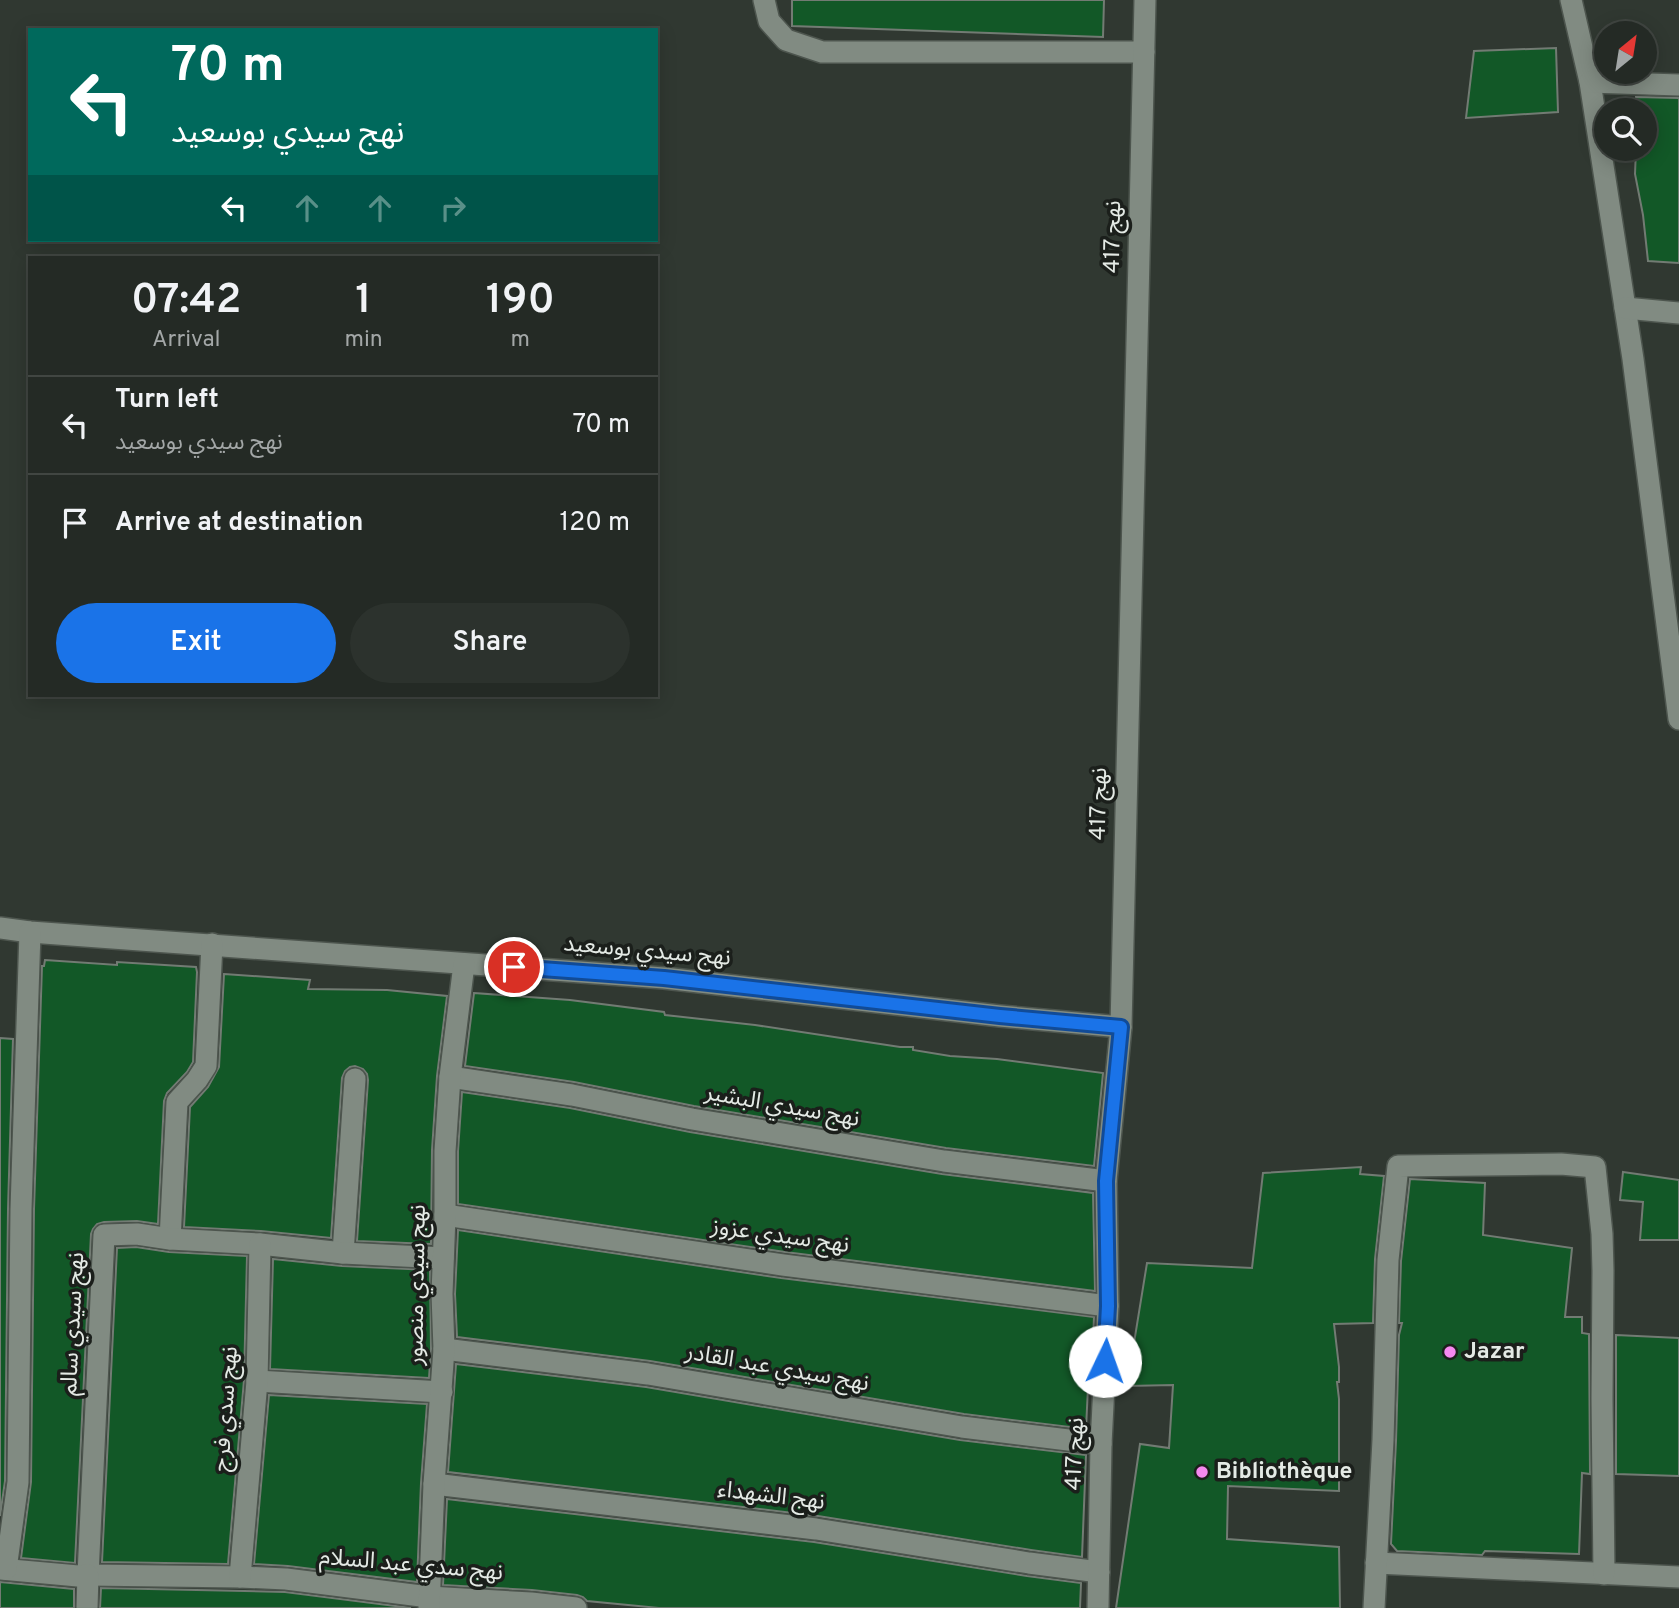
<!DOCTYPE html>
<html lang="en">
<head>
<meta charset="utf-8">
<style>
	:root { --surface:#242a25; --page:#2c322d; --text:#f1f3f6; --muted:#a3a7a7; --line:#414642; --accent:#1a73e8 }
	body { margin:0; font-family:Overpass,"Noto Sans Arabic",sans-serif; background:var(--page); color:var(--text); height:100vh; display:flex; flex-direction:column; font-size:26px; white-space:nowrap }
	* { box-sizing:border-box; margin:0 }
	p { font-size:23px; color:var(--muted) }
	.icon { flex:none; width:38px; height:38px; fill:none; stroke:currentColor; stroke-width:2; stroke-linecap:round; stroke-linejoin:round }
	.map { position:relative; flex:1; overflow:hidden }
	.drawer { position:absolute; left:28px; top:256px; width:630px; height:441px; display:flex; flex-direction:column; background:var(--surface); border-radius:0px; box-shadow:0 4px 18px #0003,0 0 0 2px var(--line) }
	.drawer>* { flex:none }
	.top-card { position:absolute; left:28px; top:28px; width:630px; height:214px; border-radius:0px; box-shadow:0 4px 18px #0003,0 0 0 2px var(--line); background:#00695c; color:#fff; overflow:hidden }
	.needle { width:46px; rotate:30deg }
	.tools { position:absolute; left:1594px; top:21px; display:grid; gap:14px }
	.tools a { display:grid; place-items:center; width:63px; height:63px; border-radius:50%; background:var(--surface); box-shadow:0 4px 18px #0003,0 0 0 2px var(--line); font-size:35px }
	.pin { position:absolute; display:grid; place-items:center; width:60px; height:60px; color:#fff; margin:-30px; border:4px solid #fff; border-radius:50%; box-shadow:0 2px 7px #0007 }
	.me { position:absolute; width:77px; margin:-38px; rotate:3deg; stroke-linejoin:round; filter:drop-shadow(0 0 5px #0008) }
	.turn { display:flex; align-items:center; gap:24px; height:147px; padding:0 28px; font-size:32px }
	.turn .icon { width:91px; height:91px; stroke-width:2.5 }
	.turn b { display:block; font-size:49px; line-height:60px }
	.lanes { display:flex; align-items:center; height:66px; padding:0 28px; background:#0003; justify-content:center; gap:35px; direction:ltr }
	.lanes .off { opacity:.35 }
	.eta { display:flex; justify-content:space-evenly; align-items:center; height:119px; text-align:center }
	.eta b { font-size:42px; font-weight:600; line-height:49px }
	.button { display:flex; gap:14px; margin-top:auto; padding:14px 28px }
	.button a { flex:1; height:80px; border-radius:42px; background:var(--accent); color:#fff; font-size:28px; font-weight:600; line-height:80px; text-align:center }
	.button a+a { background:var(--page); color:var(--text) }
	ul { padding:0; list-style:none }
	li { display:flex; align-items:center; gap:21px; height:98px; padding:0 28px; border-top:2px solid var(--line) }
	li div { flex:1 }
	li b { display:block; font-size:26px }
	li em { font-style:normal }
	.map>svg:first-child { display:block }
</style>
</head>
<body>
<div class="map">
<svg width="1679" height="1608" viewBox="0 0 1679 1608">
	<rect width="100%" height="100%" fill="#303831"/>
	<g fill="#125827" stroke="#727b73" stroke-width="2">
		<polygon points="792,0 1104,0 1103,37 792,26"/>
		<polygon points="1556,48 1558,112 1466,118 1474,51"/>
		<polygon points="1636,97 1679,98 1679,263 1648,261 1643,215 1635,174 1636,149 1645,149 1645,110 1636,110"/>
		<polygon points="45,960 117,965 117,962 196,967 197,972 193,1062 187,1072 167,1093 164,1101 158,1224 137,1221 104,1222 97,1224 93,1229 91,1234 75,1563 21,1558 31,1482 34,1209 42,966 44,966"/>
		<polygon points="224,974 310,980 308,989 387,990 447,996 437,1076 432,1150 431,1244 357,1241 368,1080 367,1074 363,1069 355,1066 350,1067 345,1071 342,1078 331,1238 261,1231 184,1227 190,1107 208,1087 219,1067"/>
		<polygon points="474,993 570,1000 664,1012 665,1015 755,1025 900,1047 913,1047 913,1050 950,1056 997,1059 1103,1073 1094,1166 946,1148 694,1106 574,1082 465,1066"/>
		<polygon points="0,1038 13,1039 8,1209 5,1481 0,1516"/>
		<polygon points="462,1092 570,1108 690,1132 942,1174 1093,1193 1095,1291 785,1252 458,1204 458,1151"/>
		<polygon points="1361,1167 1360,1174 1384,1176 1375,1259 1373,1323 1334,1324 1339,1367 1339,1382 1337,1382 1339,1399 1339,1491 1228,1486 1227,1539 1339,1547 1340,1608 1116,1608 1140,1444 1169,1448 1173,1385 1127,1386 1147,1263 1252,1268 1263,1173"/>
		<polygon points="1623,1172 1679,1180 1679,1240 1640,1240 1643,1202 1620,1200"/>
		<polygon points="1410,1179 1485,1183 1483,1235 1572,1248 1565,1317 1582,1317 1582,1333 1589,1334 1590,1474 1582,1473 1579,1554 1485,1551 1482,1555 1397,1551 1391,1544 1396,1441 1399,1335 1402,1323 1399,1323 1401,1261"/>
		<polygon points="458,1230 781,1278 1094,1317 1091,1387 1088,1387 1086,1429 964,1414 650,1361 457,1337 455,1294"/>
		<polygon points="136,1247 169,1252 247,1256 244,1380 228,1564 102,1562 117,1248"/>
		<polygon points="273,1259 342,1266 430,1270 431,1349 429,1378 270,1369"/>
		<polygon points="1616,1335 1679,1338 1679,1476 1616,1474"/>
		<polygon points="456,1364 646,1387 960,1440 1086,1455 1082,1557 1031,1550 818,1516 448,1472"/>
		<polygon points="269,1395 427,1404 421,1483 417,1582 288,1566 254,1564"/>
		<polygon points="447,1499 814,1542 1027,1576 1081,1583 1080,1608 659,1608 587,1601 583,1597 577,1595 532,1590 443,1585"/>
		<polygon points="0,1582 74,1589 74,1608 0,1608"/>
		<polygon points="101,1588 285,1592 411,1608 100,1608"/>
	</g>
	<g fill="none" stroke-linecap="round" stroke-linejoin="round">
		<defs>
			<g id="minor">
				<polyline points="764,0 769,21 786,40 822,52 1144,52"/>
				<polyline points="1571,0 1590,82 1633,359 1679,719"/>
				<polyline points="1590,82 1679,85"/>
				<polyline points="1625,308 1679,313"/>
				<polyline points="0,928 30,932 664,978 1000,1016 1121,1027"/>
				<polyline points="450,1077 572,1095 692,1119 944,1161 1106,1181"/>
				<polyline points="445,1215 783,1265 1108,1306"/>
				<polyline points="170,1239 177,1102 197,1080 206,1066 212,944"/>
				<polyline points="343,1253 355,1079"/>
				<polyline points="443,1258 343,1253 260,1244 170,1239 137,1234 104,1235 88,1575 240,1577 286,1579 429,1597 531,1603 576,1608"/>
				<polyline points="444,1349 648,1374 962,1427 1101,1444"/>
				<polyline points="257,1381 442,1392"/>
				<polyline points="434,1484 816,1529 1029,1563 1099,1572"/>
				<polyline points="1376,1563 1679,1577"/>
				<polyline points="0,1569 78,1576 88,1575 87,1608"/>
				<polyline points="6,1569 18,1482 21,1209 30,932"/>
				<polyline points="240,1577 257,1381 260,1244"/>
				<polyline points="429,1608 434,1484 444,1349 442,1294 445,1215 445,1151 450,1077 464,964"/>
				<polyline points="1098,1608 1101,1444 1108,1306 1106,1181 1121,1027 1145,0"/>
				<polyline points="1374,1608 1383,1440 1388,1260 1398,1166 1561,1164 1595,1167 1602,1234 1603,1271 1602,1398 1604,1574"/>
			</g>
		</defs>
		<use href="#minor" stroke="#4d554e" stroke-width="24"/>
		<use href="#minor" stroke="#818b82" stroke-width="21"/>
	</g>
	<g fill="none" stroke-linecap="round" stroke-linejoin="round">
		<defs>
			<polyline id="route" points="514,967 664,978 1000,1016 1121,1027 1106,1181 1108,1306 1105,1361"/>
		</defs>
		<use href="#route" stroke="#114b97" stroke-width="18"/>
		<use href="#route" stroke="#1a73e8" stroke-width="12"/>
	</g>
	<g fill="#f589ef" stroke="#1b1f1b" stroke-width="2.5">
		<circle cx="1450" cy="1352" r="7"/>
		<circle cx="1202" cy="1472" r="7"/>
	</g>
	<g text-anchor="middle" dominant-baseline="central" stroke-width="7" stroke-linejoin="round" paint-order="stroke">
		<g font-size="23" fill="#e4eae5" stroke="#1b1f1b">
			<text transform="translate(1114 237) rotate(-89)">نهج 417</text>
			<text transform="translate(1100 804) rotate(-89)">نهج 417</text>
			<text transform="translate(647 952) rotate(5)">نهج سيدي بوسعيد</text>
			<text transform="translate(782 1107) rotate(10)">نهج سيدي البشير</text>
			<text transform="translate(780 1237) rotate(8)">نهج سيدي عزوز</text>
			<text transform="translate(418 1285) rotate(-89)">نهج سيدي منصور</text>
			<text transform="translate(74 1324) rotate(-87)">نهج سيدي سالم</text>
			<text transform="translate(777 1369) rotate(10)">نهج سيدي عبد القادر</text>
			<text transform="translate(227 1409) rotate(-86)">نهج سدي فرج</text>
			<text transform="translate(1076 1454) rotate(-88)">نهج 417</text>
			<text transform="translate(771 1497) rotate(7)">نهج الشهداء</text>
			<text transform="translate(411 1566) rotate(5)">نهج سدي عبد السلام</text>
		</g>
		<g font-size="23" font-weight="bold" fill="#e4eae5" stroke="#1b1f1b" text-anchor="start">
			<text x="1464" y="1352">Jazar</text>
			<text x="1216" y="1472">Bibliothèque</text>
		</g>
	</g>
</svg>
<div class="tools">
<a><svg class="needle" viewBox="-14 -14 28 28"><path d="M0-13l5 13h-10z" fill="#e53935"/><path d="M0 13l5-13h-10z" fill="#a3a7a7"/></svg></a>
<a><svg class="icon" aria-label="search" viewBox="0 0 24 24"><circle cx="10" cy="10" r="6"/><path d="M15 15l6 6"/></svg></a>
</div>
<div class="pin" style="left:514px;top:967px;background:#d93025"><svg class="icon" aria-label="arrive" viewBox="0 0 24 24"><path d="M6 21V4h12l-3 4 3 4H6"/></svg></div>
<svg class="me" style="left:1105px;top:1361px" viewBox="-20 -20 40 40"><circle r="19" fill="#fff"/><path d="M0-13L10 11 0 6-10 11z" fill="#1a73e8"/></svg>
<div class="top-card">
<div class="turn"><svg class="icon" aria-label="left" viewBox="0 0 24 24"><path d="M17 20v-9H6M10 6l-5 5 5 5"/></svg><div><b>70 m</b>نهج سيدي بوسعيد</div></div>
<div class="lanes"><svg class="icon" aria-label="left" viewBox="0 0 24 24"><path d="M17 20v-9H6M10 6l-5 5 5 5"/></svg><svg class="icon off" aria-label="ahead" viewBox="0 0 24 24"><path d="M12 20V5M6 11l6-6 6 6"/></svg><svg class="icon off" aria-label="ahead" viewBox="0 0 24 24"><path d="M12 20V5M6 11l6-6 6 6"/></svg><svg class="icon off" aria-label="right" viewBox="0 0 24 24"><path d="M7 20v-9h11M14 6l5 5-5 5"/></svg></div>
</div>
<section class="drawer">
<div class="eta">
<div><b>07:42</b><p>Arrival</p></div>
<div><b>1</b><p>min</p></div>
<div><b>190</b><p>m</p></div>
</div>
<ul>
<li><svg class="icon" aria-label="left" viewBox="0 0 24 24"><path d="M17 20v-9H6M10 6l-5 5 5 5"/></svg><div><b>Turn left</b><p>نهج سيدي بوسعيد</p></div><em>70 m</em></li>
<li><svg class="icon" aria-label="arrive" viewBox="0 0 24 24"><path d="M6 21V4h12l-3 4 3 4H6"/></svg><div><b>Arrive at destination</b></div><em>120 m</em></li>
</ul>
<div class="button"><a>Exit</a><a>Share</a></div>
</section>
</div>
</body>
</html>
